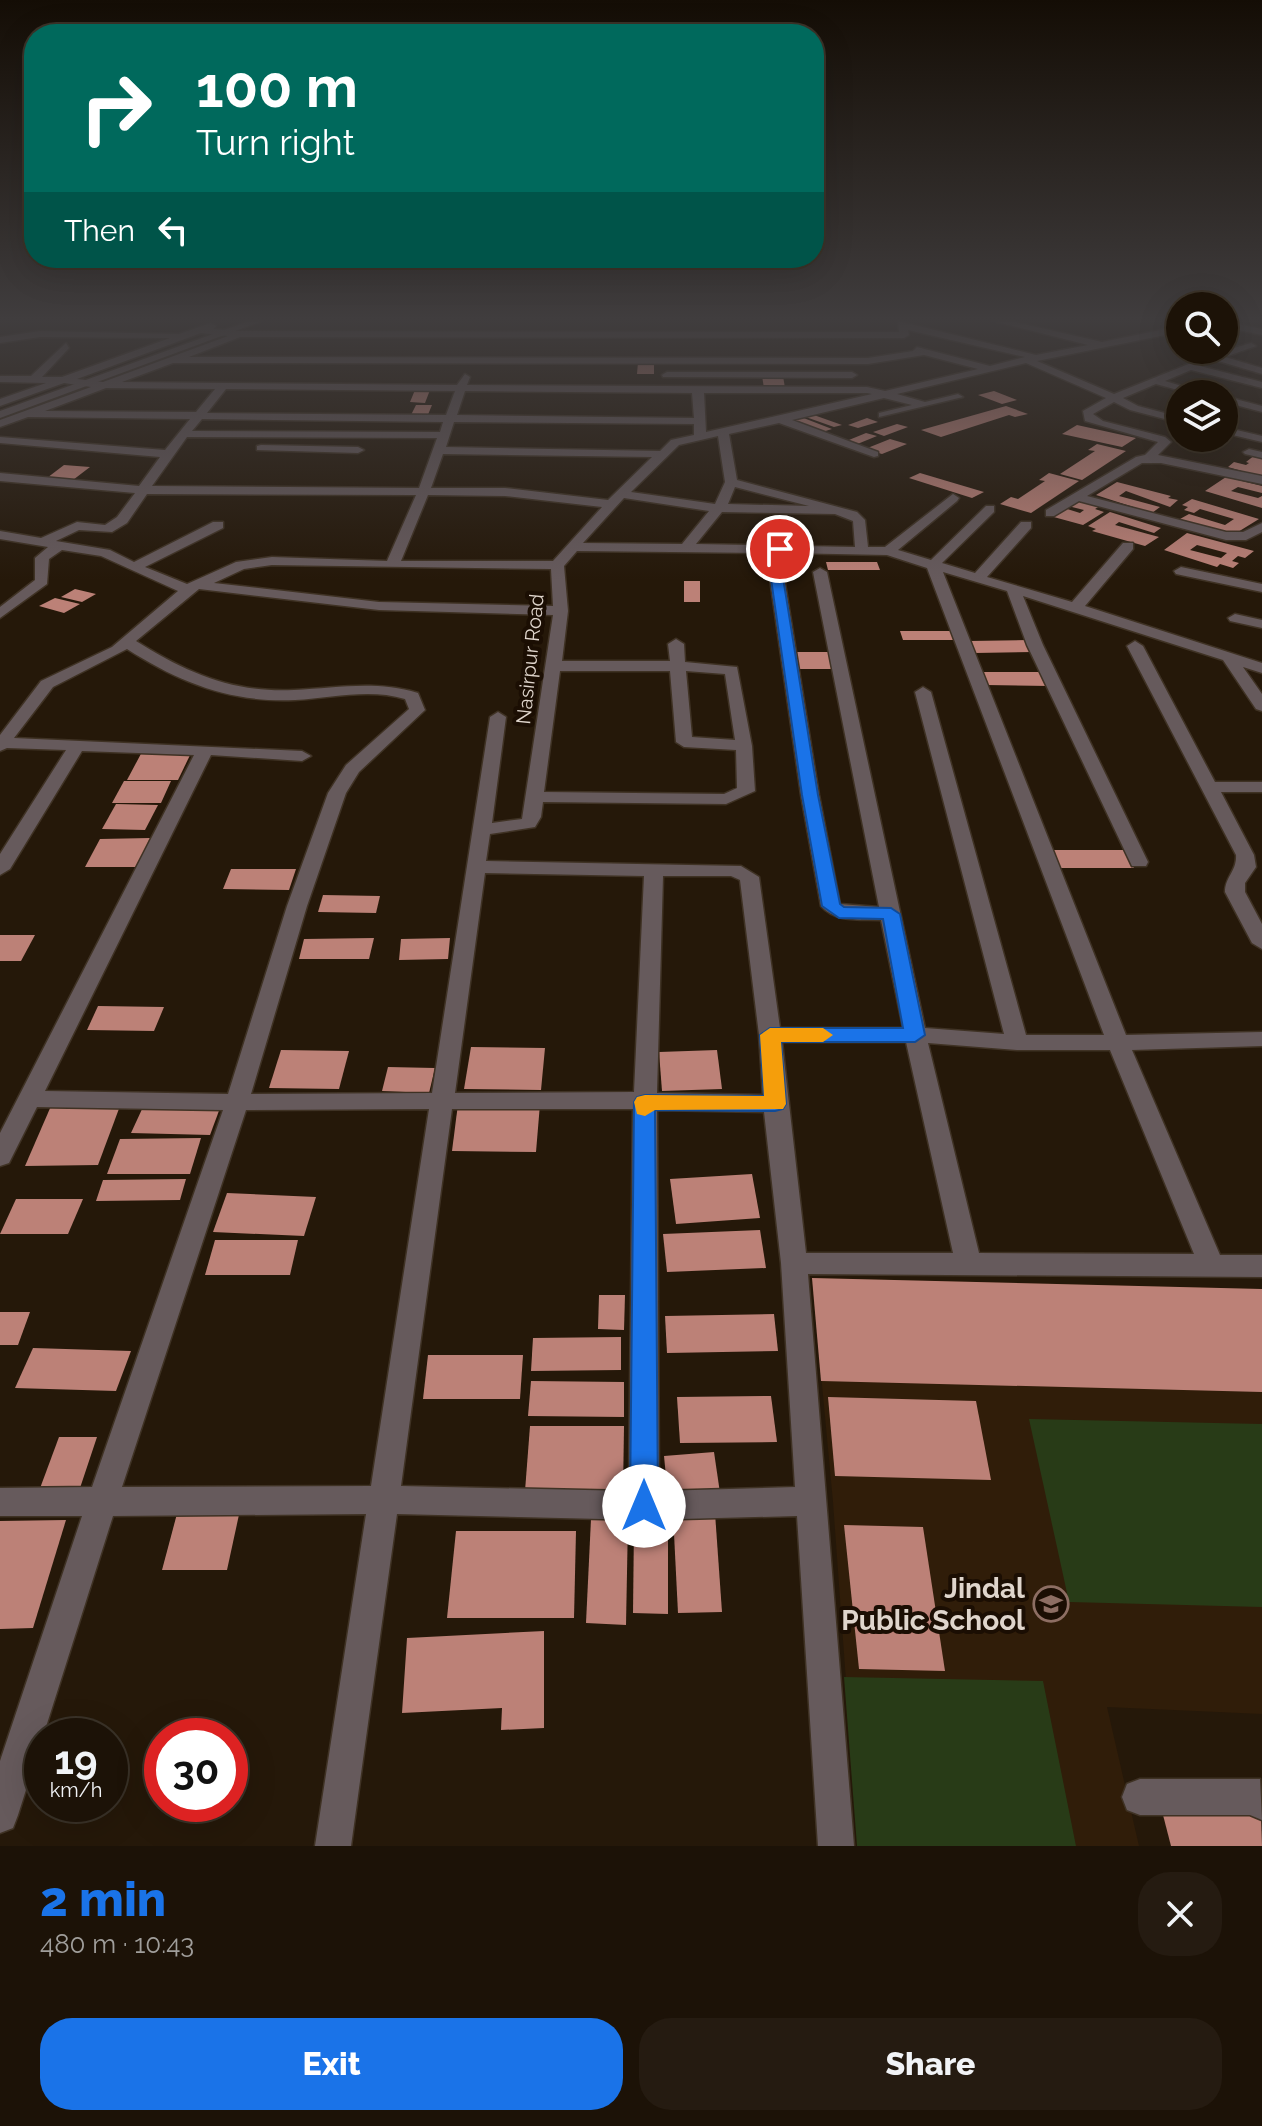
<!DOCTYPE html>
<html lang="en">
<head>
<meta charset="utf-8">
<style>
	:root { --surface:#1c1207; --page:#251b11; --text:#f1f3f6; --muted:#a09e9b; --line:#3a3228; --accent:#1a73e8 }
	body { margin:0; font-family:Raleway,sans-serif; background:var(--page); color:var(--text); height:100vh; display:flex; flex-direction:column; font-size:30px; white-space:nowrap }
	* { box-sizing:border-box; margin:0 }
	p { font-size:26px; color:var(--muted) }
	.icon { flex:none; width:44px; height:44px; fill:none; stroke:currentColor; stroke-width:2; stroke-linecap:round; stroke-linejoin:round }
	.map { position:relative; height:1846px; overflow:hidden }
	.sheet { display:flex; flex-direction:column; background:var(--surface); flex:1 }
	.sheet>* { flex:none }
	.top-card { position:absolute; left:24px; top:24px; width:800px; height:244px; border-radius:32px; box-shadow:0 8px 32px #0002,0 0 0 2px var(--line); background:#00695c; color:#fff; overflow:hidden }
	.controls { position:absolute; left:1166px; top:292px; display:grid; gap:16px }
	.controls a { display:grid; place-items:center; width:72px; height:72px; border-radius:50%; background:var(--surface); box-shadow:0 8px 32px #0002,0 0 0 2px var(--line); font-size:40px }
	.speed { position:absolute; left:24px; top:1718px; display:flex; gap:16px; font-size:40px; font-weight:700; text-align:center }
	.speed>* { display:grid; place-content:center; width:104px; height:104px; border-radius:50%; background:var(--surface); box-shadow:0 8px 32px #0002,0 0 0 2px var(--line); line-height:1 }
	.speed small { font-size:20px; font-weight:400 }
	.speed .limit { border:12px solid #d22; background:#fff; color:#111 }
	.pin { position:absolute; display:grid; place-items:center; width:68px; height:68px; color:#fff; margin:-34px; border:4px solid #fff; border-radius:50%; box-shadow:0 2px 8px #0007 }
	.me { position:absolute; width:88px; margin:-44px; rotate:0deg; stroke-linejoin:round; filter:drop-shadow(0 0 6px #0008) }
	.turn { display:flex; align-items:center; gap:28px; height:168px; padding:0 40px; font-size:36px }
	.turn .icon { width:104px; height:104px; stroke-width:2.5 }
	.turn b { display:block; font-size:56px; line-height:68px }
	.then { display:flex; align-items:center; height:76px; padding:0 40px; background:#0003; gap:16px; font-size:30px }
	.round { display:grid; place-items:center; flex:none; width:84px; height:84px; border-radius:32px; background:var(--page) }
	.summary { display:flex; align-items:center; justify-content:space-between; height:136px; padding:0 40px }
	h1 { font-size:48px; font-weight:800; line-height:60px; color:var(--accent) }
	.button { display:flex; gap:16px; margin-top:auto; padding:16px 40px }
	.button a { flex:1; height:92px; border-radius:32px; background:var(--accent); color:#fff; font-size:32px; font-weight:800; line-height:92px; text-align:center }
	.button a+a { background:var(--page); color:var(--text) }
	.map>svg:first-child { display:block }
</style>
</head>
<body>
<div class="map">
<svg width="1262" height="1846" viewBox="0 0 1262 1846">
	<rect width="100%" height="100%" fill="#251809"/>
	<polygon fill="#301d09" points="812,1278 1262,1289 1262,1714 1107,1707 1139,1846 858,1846 833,1502"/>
	<g fill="#283b17">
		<polygon points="1029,1419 1262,1424 1262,1607 1069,1602"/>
		<polygon points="844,1677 1043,1681 1076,1846 857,1846"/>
	</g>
	<g fill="#bc8177" fill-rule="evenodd">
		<polygon points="638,362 654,362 654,374 637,374"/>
		<polygon points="762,376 783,376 785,388 764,388"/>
		<polygon points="415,390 430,390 425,403 410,402"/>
		<polygon points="994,391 1017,400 1002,404 978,395"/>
		<polygon points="416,405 432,405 427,417 410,417"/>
		<polygon points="1006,406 1028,414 1015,417 1009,415 941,437 921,430"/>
		<polygon points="811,414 842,425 834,427 803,416"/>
		<polygon points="801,417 832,429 819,433 787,421"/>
		<polygon points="867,418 878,422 858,428 848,425"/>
		<polygon points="897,424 908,427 884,436 873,432"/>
		<polygon points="1077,425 1136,438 1122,447 1062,434"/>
		<polygon points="866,433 877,436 855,445 844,442"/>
		<polygon points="890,439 907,444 882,454 865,449"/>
		<polygon points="1097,444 1126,451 1082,480 1060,474 1095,451 1088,450"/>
		<polygon points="1255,455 1262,457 1262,477 1228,467 1234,462 1246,465 1249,463 1246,462"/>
		<polygon points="64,465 90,467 69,483 43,481"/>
		<polygon points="920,473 984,492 972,498 909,478"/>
		<polygon points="1049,473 1079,481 1031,513 1000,504 1011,497 1018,499 1045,481 1039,480"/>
		<polygon points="1226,477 1262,486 1262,493 1238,487 1231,491 1258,498 1262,496 1262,508 1205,491"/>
		<polygon points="1117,482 1171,496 1168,498 1178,500 1170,507 1126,491 1119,496 1160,507 1152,513 1096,495"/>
		<polygon points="1192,499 1259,519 1233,535 1180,519 1189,514 1225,525 1234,519 1200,509 1194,513 1184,510 1188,507 1182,505"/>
		<polygon points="1078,500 1100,506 1095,509 1104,512 1083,525 1050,516 1064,508 1080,513 1084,510 1068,506"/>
		<polygon points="1110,512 1161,528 1154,533 1119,522 1115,525 1159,537 1145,546 1092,531 1096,529 1088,526"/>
		<path d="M1187 533 1254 551 1245 558 1238 556 1232 561 1239 563 1233 568 1220 564 1217 567 1164 550ZM1197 545 1227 553 1221 558 1190 550Z"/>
		<polygon points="826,562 877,562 880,570 828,570"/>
		<rect x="684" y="581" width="16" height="21"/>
		<polygon points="75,589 96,594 82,602 61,597"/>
		<polygon points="55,598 80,604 64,613 39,606"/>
		<polygon points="900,631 950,631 954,640 903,640"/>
		<polygon points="1027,640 1033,652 975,653 969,641"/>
		<polygon points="793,652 828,652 833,669 797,669"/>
		<polygon points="981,672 1043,672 1049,686 986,685"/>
		<polygon points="143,750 192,751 178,780 127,780"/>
		<polygon points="124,781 171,781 161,803 112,803"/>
		<polygon points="116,804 158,805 145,830 102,829"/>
		<polygon points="150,838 137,867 85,867 100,839"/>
		<polygon points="1053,850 1126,850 1134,868 1060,868"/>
		<polygon points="231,869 296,869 289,890 223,889"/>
		<polygon points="323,895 380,896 376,913 318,912"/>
		<polygon points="0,935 35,935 21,961 0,961"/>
		<polygon points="374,938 369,959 299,959 304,939"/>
		<polygon points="450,938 448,959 399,960 401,939"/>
		<polygon points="98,1006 164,1007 154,1031 87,1030"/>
		<polygon points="471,1047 545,1048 541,1090 464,1089"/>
		<polygon points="281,1050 349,1051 339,1089 269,1088"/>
		<polygon points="717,1050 722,1089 662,1091 659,1052"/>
		<polygon points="388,1067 435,1068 429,1093 382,1091"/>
		<polygon points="458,1104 540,1104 536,1152 452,1151"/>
		<polygon points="51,1106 120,1106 98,1165 25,1166"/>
		<polygon points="143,1107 220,1108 210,1135 131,1133"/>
		<polygon points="201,1138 190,1174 107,1174 120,1139"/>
		<polygon points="752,1174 760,1218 676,1224 670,1179"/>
		<polygon points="186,1179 180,1200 96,1201 103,1180"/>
		<polygon points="227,1193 316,1197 304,1236 213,1232"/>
		<polygon points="16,1199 83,1199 68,1234 0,1234"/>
		<polygon points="760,1230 766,1268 667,1272 663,1234"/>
		<polygon points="215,1240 298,1240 290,1275 205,1275"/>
		<polygon points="812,1278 1262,1289 1262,1392 821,1381"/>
		<polygon points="599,1295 625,1295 624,1330 598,1329"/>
		<polygon points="0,1312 30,1312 18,1345 0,1345"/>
		<polygon points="774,1314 778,1351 667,1353 665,1316"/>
		<polygon points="621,1337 621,1370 531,1371 533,1338"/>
		<polygon points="33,1348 131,1351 116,1391 15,1388"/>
		<polygon points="428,1355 523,1355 520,1399 423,1399"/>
		<polygon points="531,1381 624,1382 624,1417 528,1416"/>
		<polygon points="771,1396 777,1442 680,1443 677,1397"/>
		<polygon points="828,1397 976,1401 991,1480 835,1476"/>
		<polygon points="530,1426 624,1426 623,1492 525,1491"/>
		<polygon points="59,1437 97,1437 79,1491 39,1491"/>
		<polygon points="714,1452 720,1493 668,1497 664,1456"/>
		<polygon points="178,1510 240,1510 227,1570 162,1570"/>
		<polygon points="715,1513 722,1612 678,1613 673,1514"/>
		<polygon points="591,1519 628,1520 626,1625 586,1623"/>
		<polygon points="66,1520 33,1628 0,1629 0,1521"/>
		<polygon points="634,1525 668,1525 668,1614 633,1613"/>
		<polygon points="844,1525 923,1527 945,1671 859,1669"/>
		<polygon points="456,1531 576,1531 574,1618 447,1618"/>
		<polygon points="544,1631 544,1728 501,1730 502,1708 402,1713 407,1638"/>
		<polygon points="1163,1815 1261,1816 1262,1846 1171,1846"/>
	</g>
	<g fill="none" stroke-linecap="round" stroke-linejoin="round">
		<defs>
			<g id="minor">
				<path d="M898 321 1036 355 1088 345 993 321H1010L1102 342 1180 326V332L1037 361 1114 394 1211 355 1251 343 1256 346 1225 357 1262 368V374L1215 360 1200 366 1262 382V388L1191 370 1165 381 1209 394H1192L1156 384 1123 398 1138 406 1180 417V423L1130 410 1114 402 1093 414 1103 421 1165 437 1171 442 1158 455 1262 476V484L1161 463H1142L1087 496 1226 532H1243L1262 523V532L1246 540H1226L1079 501 1054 516H1046V510L1136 457 1145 455 1158 442 1085 421 1083 411 1106 398 1026 363 897 394 925 402 958 394 963 397 879 417V413L912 405 884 398 792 420 878 452V456L874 457 779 423 729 434 737 480 857 512 865 520 868 547H885L953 494 959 498 957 501 898 550 931 560 986 506H994V512L942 563 975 573 1021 522H1031V528L987 577 1072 602 1123 543H1133V549L1085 606 1262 663V673L1243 667 1262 694V711L1256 709 1223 660 1023 596 1043 645 1148 862 1146 866H1132L1027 645 1007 591 943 572 1126 1035 1262 1032V1046L1132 1050 1220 1255H1262V1277L808 1274 854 1846H818L797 1516 644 1520 397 1514 351 1846H315L366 1514 113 1516 18 1815 13 1828 0 1833V1761L82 1516H0V1488L92 1487 223 1110 37 1107 9 1163 0 1166V1133L194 755 82 751 10 869 0 875V854L66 750 7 748 0 751V735L41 681 112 647 178 591 101 556 62 550 49 559 47 584 0 618V607L35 580V558L48 547 0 539V531L41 538 77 522 105 525 117 517 135 493 0 481V473L139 486 160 457 0 443V437L165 450 190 419 28 417 0 427V420L91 387 64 383 0 406V399L46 383 0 382V376H31L66 343 69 348 42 377H62L170 338 40 337 0 343V337L40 331 179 334 211 323 216 326 213 329 240 331 899 332ZM908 330 1025 357 990 366 917 347 913 351 868 358 189 357 240 337 904 338 909 335ZM201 333 228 336 103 382 77 379ZM924 355 978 369 885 391 867 387 467 385 470 377 465 374 457 385 122 382 173 363 868 364ZM106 388 215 389 196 412 45 411ZM226 389 455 391 446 415 207 413ZM465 391 692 393 694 418 457 415ZM704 393H867L872 394 706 432ZM202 419 443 422 440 432 192 431ZM454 422 694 424V435L671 440 660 451 446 447ZM718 436 725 482 715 504 631 492 679 445ZM187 437 437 438 419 488 152 486ZM443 454 652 457 608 500 505 488H431ZM735 487 809 506 728 504ZM147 494 416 495 387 561 272 557 236 562 187 584 145 567 223 528V522H213L134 562 110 550 56 541 79 530 112 532 127 523ZM428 495 505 496 602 507 553 561H401ZM624 498 709 511 682 544 583 543ZM722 512 835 514 853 521 855 547 696 544ZM577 551 772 553 768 565 801 795 821 906C836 923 860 919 881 920L903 1028H780L759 877 741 866 486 861 490 834 535 827 541 817 543 802 726 804 755 791 752 746 737 667 685 662 684 644 676 639 668 644 670 661H562L568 611 564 566ZM785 553 887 555 927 568 1104 1035H1026L931 692 923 687 915 692 1004 1034 925 1028 827 572 820 568 813 572 879 907 840 904 819 795 782 565ZM272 565 551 569 553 606 379 602 214 583 244 569ZM199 589 379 610 553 615 522 819 492 823 506 717 498 712 490 717 432 1093 251 1094 307 906 346 793 359 772 425 710 418 693C375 680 337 688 294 690 233 693 187 673 136 641ZM127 649C180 683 232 703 295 700 332 698 369 688 405 699L409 709 346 765 328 793 287 906 228 1094 45 1091 211 755 302 761 311 756 302 751 14 738 53 687ZM560 671H670L676 742 684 747 736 750 737 788 724 794 544 792ZM686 671 725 674 735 740 692 737ZM485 873 644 876 634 1092 455 1093ZM663 876H731L740 880 759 1035 763 1095 657 1093ZM782 1042H906L953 1253H806ZM928 1043 1017 1050H1110L1194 1254 979 1253ZM429 1109 371 1486 122 1487 246 1110ZM452 1109H633L629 1491 401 1486ZM657 1110 764 1112 781 1263 795 1487 659 1491Z"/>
				<polygon points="1224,321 1262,329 1262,335 1224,327"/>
				<polygon points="667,372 852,372 857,375 852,378 663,377 662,375"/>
				<polygon points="1224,396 1262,406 1262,412 1224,402"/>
				<polygon points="1224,427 1262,436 1262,442 1224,433"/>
				<polygon points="261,445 358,447 364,450 358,453 257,450 257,446"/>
				<polygon points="1249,449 1262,452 1262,458 1245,454 1243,452"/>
				<polygon points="1181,567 1262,584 1262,592 1176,574 1174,571"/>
				<polygon points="1235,614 1262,620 1262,628 1230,621 1228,618"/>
				<path d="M1135 641 1143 646 1215 782H1262V792H1221L1254 855 1256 867 1245 883V892L1262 924V949L1252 943 1225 892C1225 877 1237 871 1236 855L1127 646Z"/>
				<polygon points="1140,1779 1260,1779 1262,1820 1250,1815 1140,1815 1127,1810 1122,1797 1127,1784"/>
			</g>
			<polygon id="tertiary" points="249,321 262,321 0,418 0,411"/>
		</defs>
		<use href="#minor" stroke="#3f3224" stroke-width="3"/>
		<use href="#tertiary" stroke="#3f3224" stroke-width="3"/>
		<use href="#minor" fill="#665a5c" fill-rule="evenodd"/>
		<use href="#tertiary" fill="#665a5c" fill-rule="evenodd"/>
	</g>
	<linearGradient id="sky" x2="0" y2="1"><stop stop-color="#140d05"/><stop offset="0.55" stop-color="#403d3e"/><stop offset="1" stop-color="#403d3e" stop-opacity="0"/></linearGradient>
	<rect width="1262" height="580" fill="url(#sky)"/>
	<polygon fill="#1a73e8" stroke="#114b97" stroke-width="2" points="776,547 786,549 781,565 818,795 840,904 844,907 891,908 900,914 925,1035 915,1042 781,1042 786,1104 783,1109 775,1111 655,1110 658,1506 654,1515 644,1519 634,1515 630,1506 634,1102 637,1097 645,1095 764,1096 760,1035 770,1028 903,1028 883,919 839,918 822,906 802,795 769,565"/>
	<polygon fill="#f59e0b" points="770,1028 823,1028 833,1035 823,1042 781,1042 786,1104 783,1109 655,1110 645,1116 637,1114 634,1102 637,1097 645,1095 764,1096 760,1035"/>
	<defs>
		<symbol id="school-ring" viewBox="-11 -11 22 22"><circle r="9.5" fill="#1b0e03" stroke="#8d6e63" stroke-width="1.5"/><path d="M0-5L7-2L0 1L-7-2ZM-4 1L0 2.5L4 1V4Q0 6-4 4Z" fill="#8d6e63"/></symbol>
	</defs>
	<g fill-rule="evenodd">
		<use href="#school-ring" x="1031" y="1584" width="40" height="40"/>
	</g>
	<g text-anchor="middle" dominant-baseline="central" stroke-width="8" stroke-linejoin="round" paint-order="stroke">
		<g font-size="20" fill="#dfd5cc" stroke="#1b0e03">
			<text transform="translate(530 659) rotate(-84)">Nasirpur Road</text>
		</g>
		<g font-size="28" font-weight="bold" fill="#dfd5cc" stroke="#1b0e03" text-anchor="end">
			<text x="1025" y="1588">Jindal<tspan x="1025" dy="32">Public School</tspan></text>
		</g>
	</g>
</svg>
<div class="controls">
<a><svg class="icon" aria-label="search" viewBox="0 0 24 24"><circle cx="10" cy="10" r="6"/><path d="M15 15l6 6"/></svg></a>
<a><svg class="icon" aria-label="layers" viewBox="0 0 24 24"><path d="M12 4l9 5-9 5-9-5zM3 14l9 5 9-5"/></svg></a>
</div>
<div class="speed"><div>19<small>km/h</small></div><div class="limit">30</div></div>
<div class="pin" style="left:780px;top:549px;background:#d93025"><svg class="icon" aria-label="arrive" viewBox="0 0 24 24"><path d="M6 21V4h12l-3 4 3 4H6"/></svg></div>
<svg class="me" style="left:644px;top:1506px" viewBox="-20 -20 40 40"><circle r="19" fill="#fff"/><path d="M0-13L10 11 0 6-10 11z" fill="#1a73e8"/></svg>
<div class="top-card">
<div class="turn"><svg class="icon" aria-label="right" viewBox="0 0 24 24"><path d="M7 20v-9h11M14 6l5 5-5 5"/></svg><div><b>100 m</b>Turn right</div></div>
<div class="then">Then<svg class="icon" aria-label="left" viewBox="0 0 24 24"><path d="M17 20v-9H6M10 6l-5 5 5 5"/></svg></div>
</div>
</div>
<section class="sheet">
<div class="summary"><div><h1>2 min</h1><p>480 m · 10:43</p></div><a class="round"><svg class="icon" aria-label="close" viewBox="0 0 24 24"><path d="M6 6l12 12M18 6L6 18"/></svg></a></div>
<div class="button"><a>Exit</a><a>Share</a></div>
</section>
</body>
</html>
